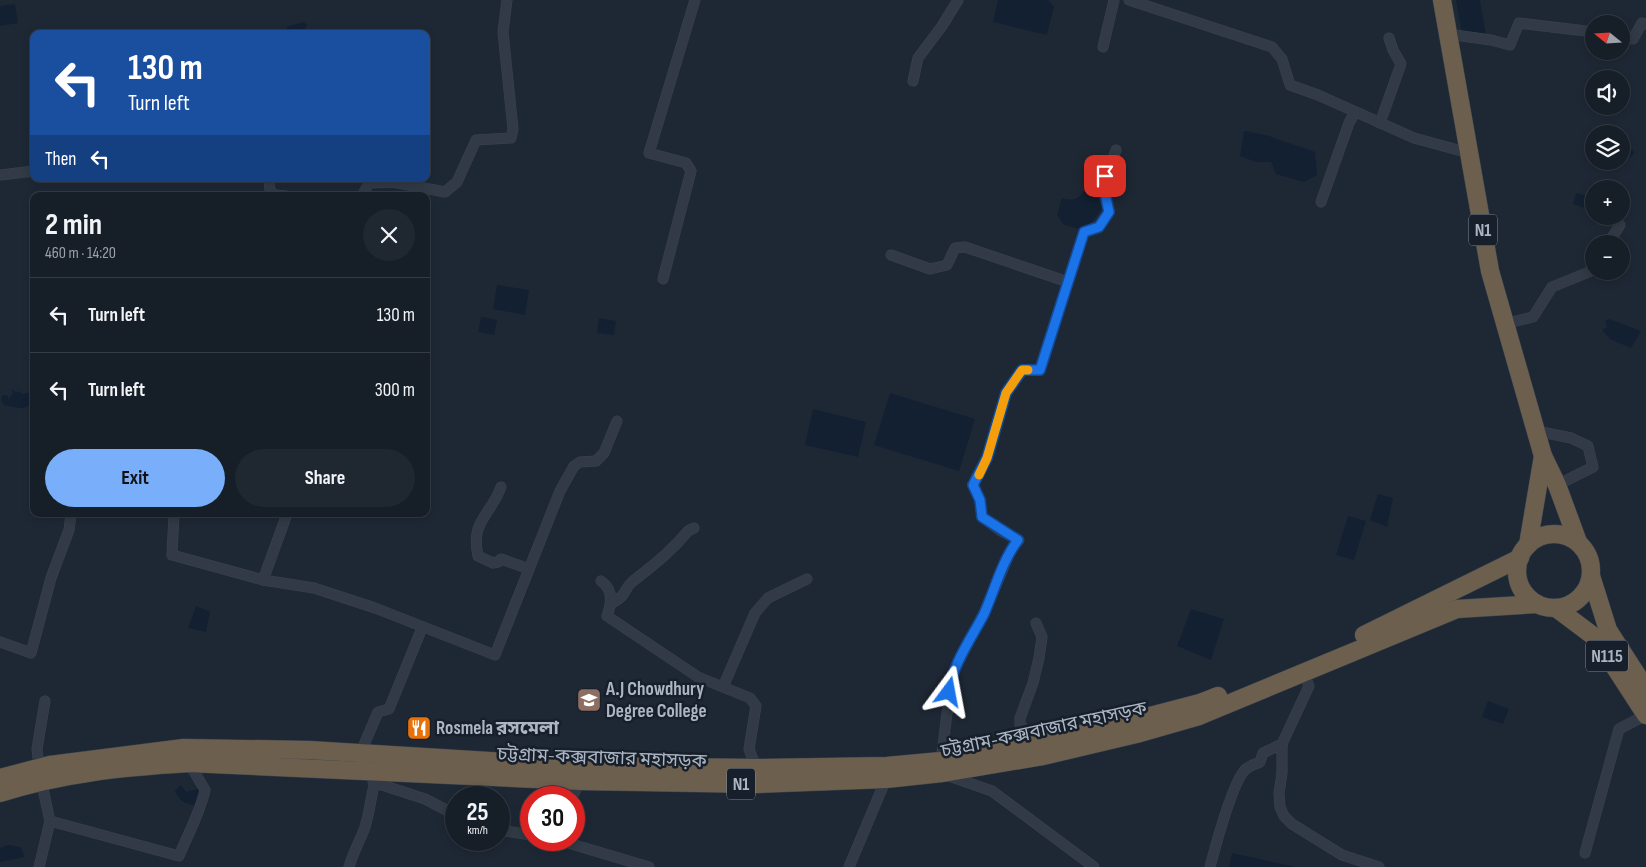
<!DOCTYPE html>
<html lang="en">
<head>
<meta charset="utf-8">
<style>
	:root { --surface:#161e28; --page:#1f2730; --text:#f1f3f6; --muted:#9ea2a8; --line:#353c45; --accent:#79aefa }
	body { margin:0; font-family:"Sofia Sans Condensed","Noto Sans Bengali",sans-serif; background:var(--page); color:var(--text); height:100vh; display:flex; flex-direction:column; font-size:19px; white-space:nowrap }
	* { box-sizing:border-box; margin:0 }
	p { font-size:16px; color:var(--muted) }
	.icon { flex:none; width:28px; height:28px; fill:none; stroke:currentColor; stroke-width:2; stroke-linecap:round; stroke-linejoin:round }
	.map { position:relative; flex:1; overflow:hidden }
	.details { position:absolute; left:30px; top:192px; width:400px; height:325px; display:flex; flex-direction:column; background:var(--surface); border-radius:10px; box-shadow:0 2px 8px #0003,0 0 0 1px var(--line) }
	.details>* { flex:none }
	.banner { position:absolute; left:30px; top:30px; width:400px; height:152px; border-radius:10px; box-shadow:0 2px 8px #0003,0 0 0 1px var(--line); background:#1a4fa0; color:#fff; overflow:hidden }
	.needle { width:32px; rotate:288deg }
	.buttons { position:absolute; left:1585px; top:15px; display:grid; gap:10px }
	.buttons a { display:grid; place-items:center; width:45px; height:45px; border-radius:50%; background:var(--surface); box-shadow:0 2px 8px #0003,0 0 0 1px var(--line); font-size:25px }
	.speed { position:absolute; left:445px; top:786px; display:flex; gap:10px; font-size:25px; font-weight:700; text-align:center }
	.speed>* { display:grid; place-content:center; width:65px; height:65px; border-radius:50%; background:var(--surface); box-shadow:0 2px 8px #0003,0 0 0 1px var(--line); line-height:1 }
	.speed small { font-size:12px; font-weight:400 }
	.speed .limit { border:8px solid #d22; background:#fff; color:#111 }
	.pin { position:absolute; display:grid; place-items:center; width:42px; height:42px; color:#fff; margin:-21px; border-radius:10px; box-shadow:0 2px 8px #0006 }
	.me { position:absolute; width:55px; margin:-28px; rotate:13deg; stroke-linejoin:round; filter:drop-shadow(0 0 4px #0008) }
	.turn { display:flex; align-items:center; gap:18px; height:105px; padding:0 15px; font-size:22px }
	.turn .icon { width:65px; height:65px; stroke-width:2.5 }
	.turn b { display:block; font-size:35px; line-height:42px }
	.then { display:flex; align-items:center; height:48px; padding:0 15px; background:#0003; gap:10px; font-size:19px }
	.round { display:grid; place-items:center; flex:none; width:52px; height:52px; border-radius:26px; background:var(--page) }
	.overview { display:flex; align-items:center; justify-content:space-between; height:85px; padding:0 15px }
	h1 { font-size:30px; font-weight:700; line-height:38px }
	.button { display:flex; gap:10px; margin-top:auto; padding:10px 15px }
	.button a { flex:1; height:58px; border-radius:30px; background:var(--accent); color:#111; font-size:20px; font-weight:700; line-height:58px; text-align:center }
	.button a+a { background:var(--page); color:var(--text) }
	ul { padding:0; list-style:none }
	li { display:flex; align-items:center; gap:15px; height:75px; padding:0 15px; border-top:1px solid var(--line) }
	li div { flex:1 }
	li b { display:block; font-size:19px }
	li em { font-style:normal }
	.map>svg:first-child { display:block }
</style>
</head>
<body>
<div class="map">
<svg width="1646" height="867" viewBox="0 0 1646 867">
	<rect width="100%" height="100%" fill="#1e2835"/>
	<g fill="#122032">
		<polygon points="998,0 1048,0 1054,7 1047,35 993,22"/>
		<polygon points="1456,0 1480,0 1486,35 1462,33"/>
		<polygon points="15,4 18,23 0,26 0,6"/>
		<polygon points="303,22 307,24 305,30 309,34 287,34 287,27"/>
		<polygon points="1244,131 1266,135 1315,152 1317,175 1304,182 1276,174 1271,162 1256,162 1240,156"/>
		<polygon points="1621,145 1635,152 1623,165 1618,161 1621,161"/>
		<path d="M1089 183 1094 185 1102 209 1092 222 1079 229 1064 225 1057 215 1062 198C1077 203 1082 196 1089 183Z"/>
		<polygon points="1576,193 1594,198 1594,211 1573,204"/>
		<polygon points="497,285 529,290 525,315 493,309"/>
		<polygon points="481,317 497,320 494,335 478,332"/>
		<polygon points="599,318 616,321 614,335 597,333"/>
		<polygon points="1609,319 1641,331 1631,348 1610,339 1602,330 1607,327 1605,321"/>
		<path d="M11 389 17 392 19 391 22 394 29 393 31 403C23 412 14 406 4 405L1 401 2 395H7L9 399 13 393Z"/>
		<polygon points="890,393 975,419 959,471 874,445"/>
		<polygon points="813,409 866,422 858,457 805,445"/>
		<polygon points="1378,494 1393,498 1387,527 1370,520"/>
		<polygon points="1348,516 1366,521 1354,560 1336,555"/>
		<polygon points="196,606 210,612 206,632 188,628"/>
		<polygon points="1191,609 1224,619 1211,660 1177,646"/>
		<polygon points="1488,701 1509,709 1503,724 1482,717"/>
		<path d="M181 785 186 792 201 788 196 811 194 805C183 803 180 801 175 791Z"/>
		<polygon points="8,845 21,847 25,857 0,862 0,848"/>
		<polygon points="1232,853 1296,867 1229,867"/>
	</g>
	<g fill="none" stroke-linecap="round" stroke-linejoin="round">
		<defs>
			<g id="street">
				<polyline points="1129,0 1272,47 1282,59 1290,85 1318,95 1414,138 1469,153"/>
				<polyline points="1448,34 1491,40 1510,45 1519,23 1594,32"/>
				<polyline points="1621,37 1633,39 1642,23 1646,24"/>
				<polyline points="1103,47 1114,0"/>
				<polyline points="913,81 918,58 942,26 958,0"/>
				<polyline points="1380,123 1401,64 1393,50 1389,38"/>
				<polyline points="0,175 34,171"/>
				<polyline points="269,179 270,191 275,195 286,196"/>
				<polyline points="362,196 369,183 393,182 445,192 457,182 476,140 511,138 513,129 503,32 507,0"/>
				<polyline points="1321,202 1349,123 1355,112"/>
				<polyline points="1608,244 1620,225"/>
				<polyline points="891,255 930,269 947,265 955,248 965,247 1068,282"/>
				<polyline points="663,279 691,171 686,163 649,153 695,0"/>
				<polyline points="1504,324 1533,317 1552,287 1589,272 1594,266"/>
				<polyline points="1537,431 1571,438 1588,446 1593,467 1557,485"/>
				<path d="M501 487C491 515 470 521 478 556L493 563 498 562 501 559 529 569"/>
				<polyline points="174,514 172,555 263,580 287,514"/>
				<polyline points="263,580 314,588 375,608 495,655 560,491 574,466 580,462 596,461 604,453 617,421"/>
				<path d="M601 581C613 589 612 603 607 616L698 677 750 698 756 706 749 749 756 768"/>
				<path d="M610 604C628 595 623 590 632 582 652 566 671 552 688 531L694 528"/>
				<polyline points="1036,623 1042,637 1039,658 1033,683 1020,718 1020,725 1040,741"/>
				<polyline points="0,642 31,653 51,578 69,530 71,514"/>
				<polyline points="723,687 755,613 768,598 807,579"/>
				<polyline points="1282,744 1309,686 1304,674"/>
				<polyline points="360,754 378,712 389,709 422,628"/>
				<polyline points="941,761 952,674 984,613 1011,550 1019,540 1001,531 982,517 980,500 973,485 987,458 1006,393 1022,371 1040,369 1084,232 1099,227 1109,212 1103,184 1116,150"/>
				<polyline points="39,767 37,749 45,701"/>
				<polyline points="946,775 992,791 1094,867"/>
				<polyline points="41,780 50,821"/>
				<polyline points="373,782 425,799 456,815"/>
				<polyline points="572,798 580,781"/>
				<polyline points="499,830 531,835"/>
				<polyline points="558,840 649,867"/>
				<polyline points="1585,853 1619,729 1646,715"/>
				<path d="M39 867 50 821 179 856C188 834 200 813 205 790L189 763"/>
				<path d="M349 867C353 852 360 841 365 827 371 808 371 789 379 770"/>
				<polyline points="849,867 886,779"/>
				<path d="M1210 867C1215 848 1233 780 1246 769 1249 766 1256 764 1260 762L1263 753 1282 744V773L1279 793 1280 807 1284 816 1292 824 1342 855 1379 867"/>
			</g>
			<g id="highway">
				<polyline points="1442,0 1490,271 1543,456 1557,485 1578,542"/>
				<circle cx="1554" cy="571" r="37"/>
				<polyline points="1528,545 1543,456"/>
				<polyline points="1591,576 1608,630 1646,689"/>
				<polyline points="1556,608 1596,638 1646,715"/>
				<polyline points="1364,635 1520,558"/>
				<polyline points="0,778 50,765 184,748 309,750 573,766 756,768 887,766 941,761 1040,741 1074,736 1200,703 1218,696"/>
				<path d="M0 793C62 773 123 767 189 763L580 781 758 784 886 779 942 773 1043 756 1136 734 1199 716 1457 609 1537 604"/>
			</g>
		</defs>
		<use href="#street" stroke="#3b434f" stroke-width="11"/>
		<use href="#highway" stroke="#3c4550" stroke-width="19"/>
		<use href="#street" stroke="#313a46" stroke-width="10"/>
		<use href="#highway" stroke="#6c5f4e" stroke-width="18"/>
	</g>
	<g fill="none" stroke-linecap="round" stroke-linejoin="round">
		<defs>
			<path id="route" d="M949 692C953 663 971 639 984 614 995 589 1002 561 1018 540L982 517 980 500 973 485 987 458 1006 393 1022 370H1040L1084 232 1099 227 1109 212 1103 184 1105 176"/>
		</defs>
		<use href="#route" stroke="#114b97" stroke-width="12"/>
		<use href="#route" stroke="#1a73e8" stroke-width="9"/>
		<polyline stroke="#f59e0b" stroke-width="9" points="979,475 987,458 1006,393 1022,370 1028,370"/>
	</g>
	<defs>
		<symbol id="university-square" viewBox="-11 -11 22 22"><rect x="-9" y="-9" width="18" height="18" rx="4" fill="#8d6e63" stroke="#171f2a"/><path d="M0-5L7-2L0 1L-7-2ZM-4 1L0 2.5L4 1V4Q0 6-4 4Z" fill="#fff"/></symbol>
		<symbol id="restaurant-square" viewBox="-11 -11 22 22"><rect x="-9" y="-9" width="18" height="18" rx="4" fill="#e8710a" stroke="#171f2a"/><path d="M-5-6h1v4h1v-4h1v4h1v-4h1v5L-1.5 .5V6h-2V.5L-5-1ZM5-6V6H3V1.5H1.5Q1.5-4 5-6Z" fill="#fff"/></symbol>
	</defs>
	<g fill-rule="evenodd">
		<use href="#university-square" x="575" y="686" width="28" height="28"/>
		<use href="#restaurant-square" x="405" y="714" width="28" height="28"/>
	</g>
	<g text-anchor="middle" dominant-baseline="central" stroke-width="5" stroke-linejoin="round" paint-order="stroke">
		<g fill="#171f2a" stroke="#7f8895" stroke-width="1">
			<rect x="1469" y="214.5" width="28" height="31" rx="4"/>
			<rect x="1586" y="640.5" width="42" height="31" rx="4"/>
			<rect x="727" y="768.5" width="28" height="31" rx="4"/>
		</g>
		<g font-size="18" font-weight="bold" fill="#abb5c3">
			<text x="1483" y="230">N1</text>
			<text x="1607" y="656">N115</text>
			<text x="741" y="784">N1</text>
		</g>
		<g font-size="19" font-weight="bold" fill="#abb5c3" stroke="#171f2a" text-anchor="start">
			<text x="606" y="689">A.J Chowdhury<tspan x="606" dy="22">Degree College</tspan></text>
			<text x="436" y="728">Rosmela রসমেলা</text>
		</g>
		<g font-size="19" fill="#abb5c3" stroke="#171f2a">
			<text transform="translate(1044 730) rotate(-12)">চট্টগ্রাম-কক্সবাজার মহাসড়ক</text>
			<text transform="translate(602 758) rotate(2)">চট্টগ্রাম-কক্সবাজার মহাসড়ক</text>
		</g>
	</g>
</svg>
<div class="buttons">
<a><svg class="needle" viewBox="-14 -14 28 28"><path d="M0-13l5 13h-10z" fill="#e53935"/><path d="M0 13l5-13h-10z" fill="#9ea2a8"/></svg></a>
<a><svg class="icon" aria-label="sound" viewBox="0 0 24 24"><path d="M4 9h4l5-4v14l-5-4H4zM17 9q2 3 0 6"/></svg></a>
<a><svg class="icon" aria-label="layers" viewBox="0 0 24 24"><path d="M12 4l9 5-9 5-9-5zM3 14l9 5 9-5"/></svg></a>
<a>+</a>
<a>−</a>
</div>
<div class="speed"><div>25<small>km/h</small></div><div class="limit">30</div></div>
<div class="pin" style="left:1105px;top:176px;background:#d93025"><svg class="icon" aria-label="arrive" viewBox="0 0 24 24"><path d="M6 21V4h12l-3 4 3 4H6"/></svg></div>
<svg class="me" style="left:949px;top:692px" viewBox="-20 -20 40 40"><path d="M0-17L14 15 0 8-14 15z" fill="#1a73e8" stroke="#fff" stroke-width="4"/></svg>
<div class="banner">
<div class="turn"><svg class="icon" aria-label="left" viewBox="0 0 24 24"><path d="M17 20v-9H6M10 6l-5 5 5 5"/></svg><div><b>130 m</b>Turn left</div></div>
<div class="then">Then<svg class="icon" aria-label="left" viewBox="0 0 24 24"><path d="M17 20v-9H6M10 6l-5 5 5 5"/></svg></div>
</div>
<section class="details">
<div class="overview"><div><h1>2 min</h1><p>460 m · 14:20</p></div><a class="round"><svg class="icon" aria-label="close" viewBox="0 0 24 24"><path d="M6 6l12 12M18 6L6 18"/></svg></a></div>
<ul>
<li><svg class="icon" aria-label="left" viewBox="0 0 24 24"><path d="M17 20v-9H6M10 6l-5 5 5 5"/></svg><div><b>Turn left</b></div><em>130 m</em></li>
<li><svg class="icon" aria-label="left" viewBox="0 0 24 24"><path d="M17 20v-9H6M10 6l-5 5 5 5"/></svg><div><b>Turn left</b></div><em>300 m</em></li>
</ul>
<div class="button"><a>Exit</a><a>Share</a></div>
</section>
</div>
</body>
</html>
